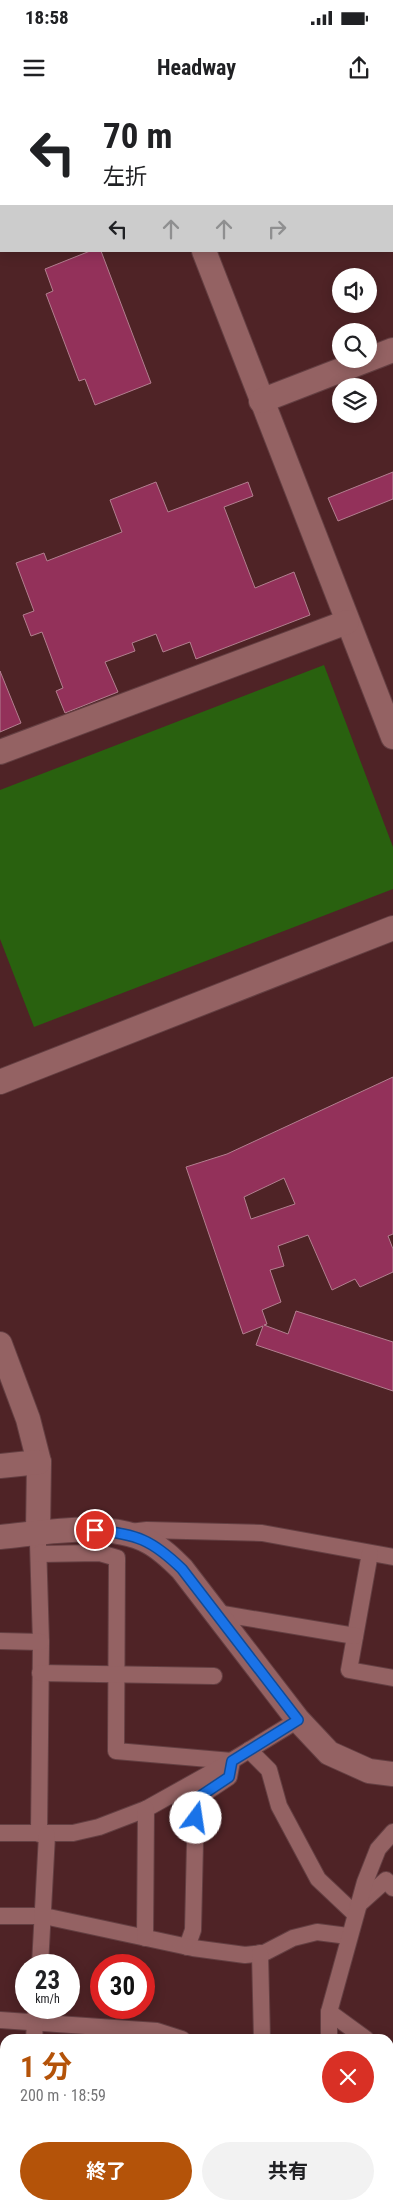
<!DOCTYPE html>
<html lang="ja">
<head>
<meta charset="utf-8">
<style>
	:root { --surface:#fff; --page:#f2f2f2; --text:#202124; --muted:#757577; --accent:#b45309 }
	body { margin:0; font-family:"Roboto Condensed","Noto Sans JP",sans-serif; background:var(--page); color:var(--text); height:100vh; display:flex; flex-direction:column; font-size:19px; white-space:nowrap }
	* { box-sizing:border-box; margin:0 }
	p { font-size:16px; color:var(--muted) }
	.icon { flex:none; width:28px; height:28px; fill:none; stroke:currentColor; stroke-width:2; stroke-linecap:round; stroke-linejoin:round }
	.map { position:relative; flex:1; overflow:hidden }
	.sheet { position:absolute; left:0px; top:1934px; width:394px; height:176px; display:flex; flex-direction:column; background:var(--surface); border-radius:15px 15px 0 0; box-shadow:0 2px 12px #0003 }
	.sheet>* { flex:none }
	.top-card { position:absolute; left:0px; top:0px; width:394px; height:152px; box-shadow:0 2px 12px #0003; background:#fff; color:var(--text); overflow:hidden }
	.buttons { position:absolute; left:332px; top:168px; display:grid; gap:10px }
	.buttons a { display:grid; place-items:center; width:45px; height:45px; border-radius:50%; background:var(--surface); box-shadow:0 2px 12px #0003; font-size:25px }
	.speed { position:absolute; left:15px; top:1854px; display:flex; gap:10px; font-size:25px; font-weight:700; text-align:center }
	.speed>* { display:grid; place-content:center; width:65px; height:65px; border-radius:50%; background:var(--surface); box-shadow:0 2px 12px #0003; line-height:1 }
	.speed small { font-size:12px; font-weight:400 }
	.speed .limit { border:8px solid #d22; background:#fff; color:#111 }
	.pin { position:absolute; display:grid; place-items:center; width:42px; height:42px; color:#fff; margin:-21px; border:2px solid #fff; border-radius:50%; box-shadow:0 1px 5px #0007 }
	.me { position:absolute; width:55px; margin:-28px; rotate:14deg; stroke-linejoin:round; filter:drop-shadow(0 0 4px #0008) }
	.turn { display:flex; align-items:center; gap:18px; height:105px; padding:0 20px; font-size:22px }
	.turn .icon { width:65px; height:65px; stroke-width:2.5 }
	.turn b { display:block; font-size:35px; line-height:42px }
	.lanes { display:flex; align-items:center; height:48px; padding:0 20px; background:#0003; justify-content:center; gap:25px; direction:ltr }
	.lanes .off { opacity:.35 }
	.round { display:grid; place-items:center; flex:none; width:52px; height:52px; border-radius:26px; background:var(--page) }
	.headline { display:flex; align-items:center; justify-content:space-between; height:85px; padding:0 20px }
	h1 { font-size:30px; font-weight:700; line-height:38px; color:var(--accent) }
	.primary-button { display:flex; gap:10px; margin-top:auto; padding:10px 20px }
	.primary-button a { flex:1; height:58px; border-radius:30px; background:var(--accent); color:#fff; font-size:20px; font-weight:700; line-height:58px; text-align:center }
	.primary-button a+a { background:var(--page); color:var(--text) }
	.status { display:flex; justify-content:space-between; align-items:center; height:35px; padding:0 25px; background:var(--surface); direction:ltr }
	.status svg { height:14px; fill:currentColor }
	header { display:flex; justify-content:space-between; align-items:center; height:65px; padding:0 20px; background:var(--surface); font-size:22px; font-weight:700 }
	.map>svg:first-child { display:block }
</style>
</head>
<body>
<div class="status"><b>18:58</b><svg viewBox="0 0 49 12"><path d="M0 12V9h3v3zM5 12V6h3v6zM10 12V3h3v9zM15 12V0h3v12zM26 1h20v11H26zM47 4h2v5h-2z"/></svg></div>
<header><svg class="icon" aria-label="menu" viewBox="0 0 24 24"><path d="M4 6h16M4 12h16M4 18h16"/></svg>Headway<svg class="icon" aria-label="share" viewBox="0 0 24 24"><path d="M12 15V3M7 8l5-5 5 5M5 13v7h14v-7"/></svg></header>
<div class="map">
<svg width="393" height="2109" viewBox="0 0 393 2109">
	<rect width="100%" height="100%" fill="#4f2326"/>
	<polygon fill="#29610f" points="324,565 393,747 393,789 34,927 0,839 0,690"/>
	<g fill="#93315a" stroke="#b27f8f" fill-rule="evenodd">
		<polygon points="90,151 101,151 151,283 95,305 85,279 79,281 46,194 53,191 45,169"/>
		<polygon points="393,372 393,399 338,421 328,398"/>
		<polygon points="156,382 168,412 248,382 253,396 224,407 255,488 294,472 310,515 196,559 190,542 163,552 156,534 132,543 135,551 105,562 118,592 65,613 56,591 63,588 42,532 31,536 23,515 34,511 16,463 44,453 47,461 122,432 110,400"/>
		<polygon points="0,571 21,623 0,632"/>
		<path d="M393 977V1134L388 1136 393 1149V1172L360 1187 355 1179 332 1190 308 1135 278 1146 284 1166 270 1170 281 1202 262 1210 267 1224 264 1225 288 1234 296 1211 393 1242V1291L256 1245 263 1226 243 1234 186 1067 227 1054ZM284 1078 295 1104 251 1119 244 1097Z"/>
	</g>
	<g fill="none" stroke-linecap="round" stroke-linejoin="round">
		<defs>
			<g id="street">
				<polyline points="130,1432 147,1430 262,1433 393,1457"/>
				<polyline points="38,1443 41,1542 39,1734"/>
				<polyline points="370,1453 349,1570 393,1578"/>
				<polyline points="39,1454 100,1453 117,1458 116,1651 232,1661 229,1677 196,1699 193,1830 187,1847"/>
				<polyline points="217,1513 355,1536"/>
				<polyline points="0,1541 41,1542"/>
				<polyline points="40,1573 214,1576"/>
				<polyline points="249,1650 269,1670 279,1706 318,1779 355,1814"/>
				<polyline points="0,1733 73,1733 99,1727 146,1709 223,1666 298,1620"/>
				<polyline points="357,1806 386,1780 393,1788"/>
				<polyline points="0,1816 44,1816 193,1848 245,1855 264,1853 293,1838 317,1832 348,1836"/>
				<polyline points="145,1838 146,1709"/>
				<polyline points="260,1853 262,1939"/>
				<polyline points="40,1865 47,1735"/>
				<polyline points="329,1912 366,1939"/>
				<polyline points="0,1920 157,1931 182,1939"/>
				<polyline points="34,1939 36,1908"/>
				<polyline points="329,1939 329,1912 365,1782 378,1749 393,1732"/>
				<polyline points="389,1971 393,1974"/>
				<polyline points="0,1990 5,1991"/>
				<polyline points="0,2091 5,2091"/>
				<polyline points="389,2092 393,2103"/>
				<polyline points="224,2105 224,2109"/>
				<polyline points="20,2109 20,2105"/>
				<polyline points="331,2109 331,2105"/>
			</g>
			<g id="secondary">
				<polyline points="204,151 393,637"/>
				<polyline points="261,301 393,250"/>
				<polyline points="0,652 347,522"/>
				<polyline points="0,982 393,828"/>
				<polyline points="0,1244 28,1319 39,1362 38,1433"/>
				<polyline points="0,1366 39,1362"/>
				<path d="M0 1437C44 1433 109 1420 149 1442 162 1449 172 1459 182 1469L298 1620 329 1653 369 1671 393 1674"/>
			</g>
		</defs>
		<use href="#street" stroke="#643f42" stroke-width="18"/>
		<use href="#secondary" stroke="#643f42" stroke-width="26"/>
		<use href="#street" stroke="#946263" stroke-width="16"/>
		<use href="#secondary" stroke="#946263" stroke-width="24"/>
	</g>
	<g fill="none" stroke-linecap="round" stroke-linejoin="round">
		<defs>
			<path id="route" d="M95 1430C137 1434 152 1440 182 1469L298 1620 232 1661 229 1677 196 1699V1718"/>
		</defs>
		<use href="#route" stroke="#114b97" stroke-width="12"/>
		<use href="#route" stroke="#1a73e8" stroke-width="9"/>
	</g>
</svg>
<div class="buttons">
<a><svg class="icon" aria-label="sound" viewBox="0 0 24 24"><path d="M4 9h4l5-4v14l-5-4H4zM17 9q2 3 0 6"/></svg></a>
<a><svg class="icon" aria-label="search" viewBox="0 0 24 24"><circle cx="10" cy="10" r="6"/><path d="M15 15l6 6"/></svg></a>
<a><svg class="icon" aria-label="layers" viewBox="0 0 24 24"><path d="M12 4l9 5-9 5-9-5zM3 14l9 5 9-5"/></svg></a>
</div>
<div class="speed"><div>23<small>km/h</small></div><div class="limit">30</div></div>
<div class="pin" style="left:95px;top:1430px;background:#d93025"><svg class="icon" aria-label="arrive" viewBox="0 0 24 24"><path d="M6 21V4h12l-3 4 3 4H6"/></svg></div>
<svg class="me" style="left:196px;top:1718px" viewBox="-20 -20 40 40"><circle r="19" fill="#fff"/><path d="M0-13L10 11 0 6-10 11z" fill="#1a73e8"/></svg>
<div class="top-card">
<div class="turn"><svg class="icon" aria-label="left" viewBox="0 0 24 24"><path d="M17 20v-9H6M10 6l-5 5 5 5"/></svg><div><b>70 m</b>左折</div></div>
<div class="lanes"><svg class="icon" aria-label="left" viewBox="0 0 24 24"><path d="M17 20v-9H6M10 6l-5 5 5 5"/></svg><svg class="icon off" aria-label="ahead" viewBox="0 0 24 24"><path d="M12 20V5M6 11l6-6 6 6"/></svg><svg class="icon off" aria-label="ahead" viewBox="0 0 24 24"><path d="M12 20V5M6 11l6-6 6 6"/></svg><svg class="icon off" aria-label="right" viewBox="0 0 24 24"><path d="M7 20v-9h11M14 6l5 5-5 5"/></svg></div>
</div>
<section class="sheet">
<div class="headline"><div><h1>1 分</h1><p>200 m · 18:59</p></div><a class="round" style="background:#d93025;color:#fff"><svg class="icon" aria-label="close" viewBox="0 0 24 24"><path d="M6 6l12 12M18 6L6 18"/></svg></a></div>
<div class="primary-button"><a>終了</a><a>共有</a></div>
</section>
</div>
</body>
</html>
